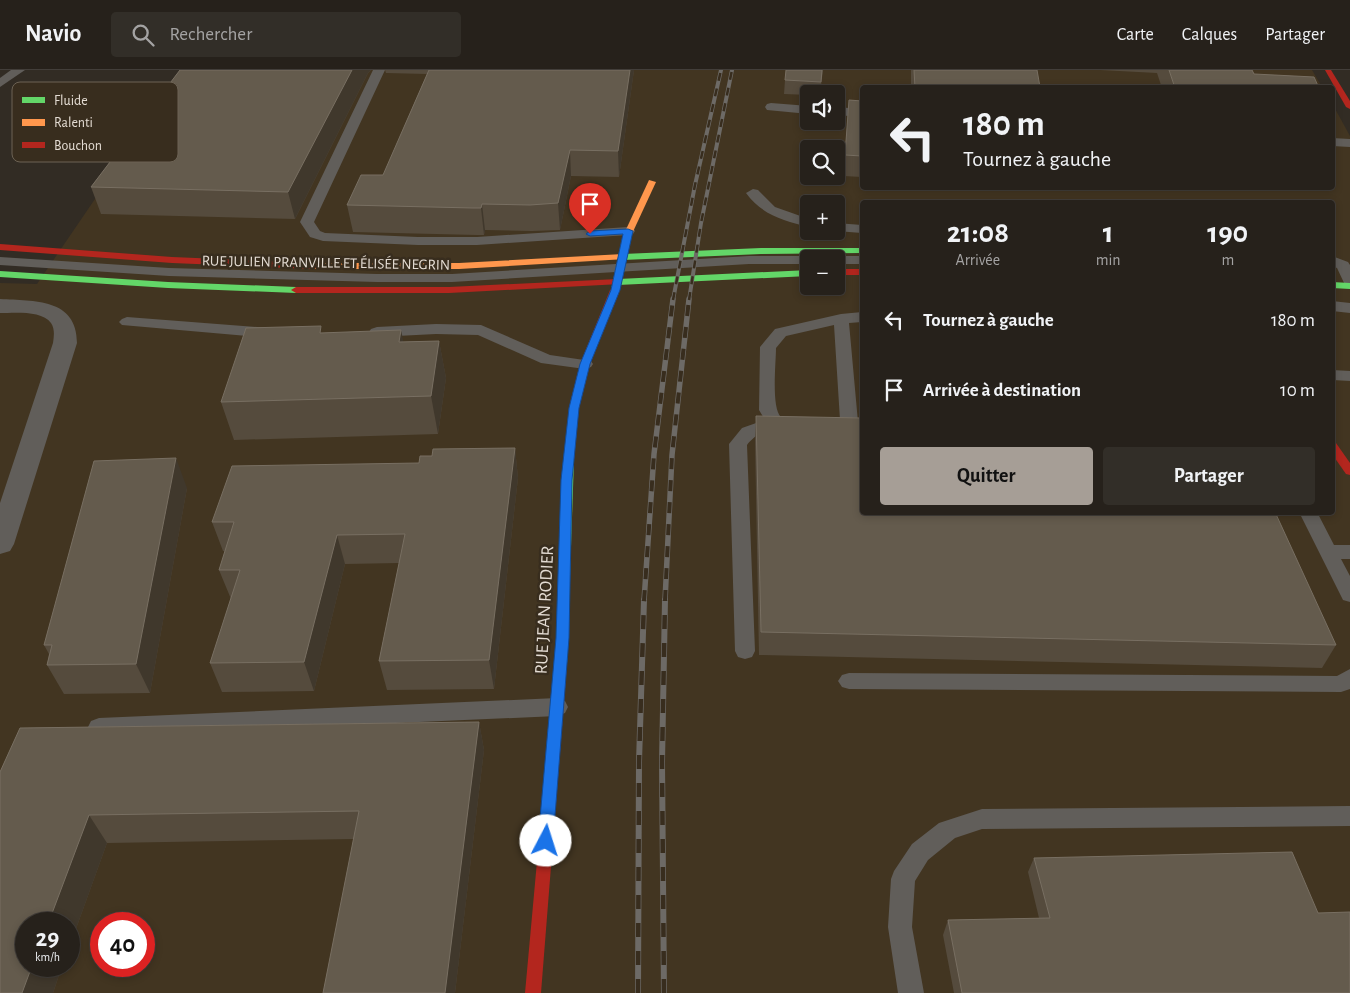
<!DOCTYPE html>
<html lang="fr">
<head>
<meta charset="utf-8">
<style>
	:root { --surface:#26211b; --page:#322e28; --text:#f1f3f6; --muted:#a4a3a3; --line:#423e3a; --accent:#a69e96 }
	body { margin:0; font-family:"Alegreya Sans",sans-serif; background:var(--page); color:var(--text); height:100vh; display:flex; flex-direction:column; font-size:19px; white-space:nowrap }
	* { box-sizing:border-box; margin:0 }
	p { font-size:16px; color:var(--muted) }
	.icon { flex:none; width:28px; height:28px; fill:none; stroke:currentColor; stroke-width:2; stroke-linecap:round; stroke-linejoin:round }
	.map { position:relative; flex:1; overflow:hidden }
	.sheet { position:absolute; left:860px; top:130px; width:475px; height:315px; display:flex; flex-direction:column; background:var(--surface); border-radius:5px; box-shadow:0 2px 8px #0003,0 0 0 1px var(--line) }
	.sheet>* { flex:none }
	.guide { position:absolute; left:860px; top:15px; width:475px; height:105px; border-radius:5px; box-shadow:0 2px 8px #0003,0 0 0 1px var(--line); background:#26211b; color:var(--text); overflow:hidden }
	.buttons { position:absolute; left:800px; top:15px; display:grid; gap:10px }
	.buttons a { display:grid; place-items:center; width:45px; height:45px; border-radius:5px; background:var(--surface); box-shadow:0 2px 8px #0003,0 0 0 1px var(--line); font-size:25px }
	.speed { position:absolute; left:15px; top:842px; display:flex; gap:10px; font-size:25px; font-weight:700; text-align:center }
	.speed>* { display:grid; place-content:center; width:65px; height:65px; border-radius:50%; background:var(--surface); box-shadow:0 2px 8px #0003,0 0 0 1px var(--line); line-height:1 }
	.speed small { font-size:12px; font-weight:400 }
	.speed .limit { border:8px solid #d22; background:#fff; color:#111 }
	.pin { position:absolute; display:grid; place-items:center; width:42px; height:42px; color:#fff; margin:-51px -21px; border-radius:50% 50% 50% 0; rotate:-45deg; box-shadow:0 0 5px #0007 }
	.pin .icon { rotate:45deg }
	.me { position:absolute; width:55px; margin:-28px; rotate:5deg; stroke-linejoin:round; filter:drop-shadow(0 0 4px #0008) }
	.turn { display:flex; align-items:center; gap:18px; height:105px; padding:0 20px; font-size:22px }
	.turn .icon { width:65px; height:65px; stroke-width:2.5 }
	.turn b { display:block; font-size:35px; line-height:42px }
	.eta { display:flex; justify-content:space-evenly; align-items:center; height:85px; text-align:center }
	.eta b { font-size:30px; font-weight:700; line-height:35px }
	.primary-button { display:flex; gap:10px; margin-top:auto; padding:10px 20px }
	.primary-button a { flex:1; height:58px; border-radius:5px; background:var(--accent); color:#111; font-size:20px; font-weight:700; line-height:58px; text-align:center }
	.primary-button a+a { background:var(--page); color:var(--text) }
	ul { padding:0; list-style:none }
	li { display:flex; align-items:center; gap:15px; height:70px; padding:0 20px }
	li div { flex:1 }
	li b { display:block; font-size:19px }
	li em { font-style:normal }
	header { display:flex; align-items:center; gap:30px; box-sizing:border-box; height:70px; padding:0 25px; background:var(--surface); border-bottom:1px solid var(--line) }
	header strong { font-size:24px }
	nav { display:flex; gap:28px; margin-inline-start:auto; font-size:18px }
	.search { width:350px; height:45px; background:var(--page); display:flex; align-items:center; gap:12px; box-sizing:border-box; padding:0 18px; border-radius:5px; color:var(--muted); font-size:19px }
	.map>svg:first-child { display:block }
</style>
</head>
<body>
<header>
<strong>Navio</strong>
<div class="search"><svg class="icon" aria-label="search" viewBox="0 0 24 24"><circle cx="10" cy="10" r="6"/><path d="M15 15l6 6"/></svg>Rechercher</div>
<nav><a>Carte</a><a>Calques</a><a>Partager</a></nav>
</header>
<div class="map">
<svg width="1350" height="923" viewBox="0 0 1350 923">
	<rect width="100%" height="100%" fill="#322c24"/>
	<path fill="#423521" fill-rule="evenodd" d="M183 0H1312L1322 17 862 18V118H1332L1333 35 1350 66V923H0V213L37 214ZM809 24H836V51H809ZM809 79H836V106H809ZM862 132H1332V442H862ZM809 134H836V161H809ZM809 189H836V216H809ZM26 854H69V896H26ZM101 854H144V896H101Z"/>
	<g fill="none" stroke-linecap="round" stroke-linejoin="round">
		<g fill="#615e5a" fill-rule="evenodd">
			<polygon points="11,0 25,0 0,17 0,8"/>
			<polygon points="373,0 385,0 314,152 320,161 325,163 418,167 477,167 628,157 633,158 635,161 633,164 628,165 477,175 418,175 323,171 310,167 300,152"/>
			<polygon points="771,33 809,36 809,44 767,40 765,37 767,34"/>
			<polygon points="836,37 862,39 862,47 836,45"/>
			<polygon points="1332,68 1350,69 1350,77 1332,76"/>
			<path d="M753 119 758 120 775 137 809 149V157C784 151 762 145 746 123Z"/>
			<polygon points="836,153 862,155 862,163 836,161"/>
			<polygon points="749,186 809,186 815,189 809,189 809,194 749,194 452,212 377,212 169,206 0,195 0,187 169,198 377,204 452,204"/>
			<polygon points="836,186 862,186 862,194 836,194 836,189 830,189"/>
			<polygon points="1332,186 1348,192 1350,195 1350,216 1345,215 1337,198 1332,196"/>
			<polygon points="1332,231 1350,233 1350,243 1332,241"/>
			<path d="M862 242V252L849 253 858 352C850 363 836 366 824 363L821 359 824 355 835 353 840 350 834 255 786 266 776 278C776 293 771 338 781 347 787 353 797 351 802 358L799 362C791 364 787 361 779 359 768 356 753 367 747 375L755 581 752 587 745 589 738 587 735 581 729 374 742 358 765 350 759 340 760 277 775 259 841 244Z"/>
			<polygon points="127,247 270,258 276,260 278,263 276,266 270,268 122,255 119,252 122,249"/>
			<polygon points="436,254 481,255 550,285 591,291 593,294 591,297 585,299 541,293 478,265 436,264 377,267 371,265 369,262 371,259 377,257"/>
			<polygon points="1332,300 1350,301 1350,311 1332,310"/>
			<polygon points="1299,442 1317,442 1334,475 1350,475 1350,489 1341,489 1350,506 1350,532 1343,530"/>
			<polygon points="1350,599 1350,619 1341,622 849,619 842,617 838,611 842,605 849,603 1337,606"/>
			<polygon points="557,628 565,631 568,637 565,643 557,646 99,666 91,663 88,657 91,651 99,648"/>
			<polygon points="1350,736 1350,756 982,759 955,768 928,790 915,811 912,857 924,923 898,923 888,857 891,809 894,801 912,774 939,753 982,739"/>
		</g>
		<path fill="#615e5a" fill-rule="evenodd" d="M0 229C34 231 77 228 77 273L14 474 10 481 0 484V433L53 273C54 266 55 259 51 253 42 240 14 243 0 243Z"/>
		<g fill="#63d668" fill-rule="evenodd">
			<polygon points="761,178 862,178 862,183 761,184 623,190 619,187 623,184"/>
			<polygon points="809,200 809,206 618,215 614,212 618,209"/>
			<polygon points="0,201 168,212 296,217 301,220 296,223 168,218 0,207"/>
			<polygon points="1332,212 1350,213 1350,219 1332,218"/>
			<polygon points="569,385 574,389 567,594 565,597 561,599 557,597 555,594 564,389"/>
		</g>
		<g fill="#ff974d" fill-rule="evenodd">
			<polygon points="649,110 656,112 631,166 627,169 624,168 623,166"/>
			<polygon points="623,184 627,187 626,189 459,199 314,199 310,196 314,193 459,193"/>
		</g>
		<g fill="#b3261e" fill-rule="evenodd">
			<polygon points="1325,0 1331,0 1350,31 1350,39 1346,37"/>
			<polygon points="0,174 172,187 314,193 318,196 314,199 172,193 0,180"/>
			<rect x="836" y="199" width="26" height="6"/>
			<polygon points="618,209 622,212 621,214 449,223 296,223 291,220 296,217 449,217"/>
			<polygon points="615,217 620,220 590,294 579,338 574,389 569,393 564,389 569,338 580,294 610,220"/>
			<polygon points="1332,372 1336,373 1350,393 1350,405 1346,404 1332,384"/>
			<polygon points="561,589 565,591 567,594 541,923 525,923 555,594 557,591"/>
		</g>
		<defs>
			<g id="rail-far2">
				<polyline points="673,230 695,115 721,0"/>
				<polyline points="689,230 701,153 732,0"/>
			</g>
			<g id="rail-far1">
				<polyline points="644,531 654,384 673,229"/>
				<polyline points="665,531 672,385 689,229"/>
			</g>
			<g id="rail">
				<polyline points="638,923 639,692 644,530"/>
				<polyline points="664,923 662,692 665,530"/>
			</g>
		</defs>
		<use href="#rail-far2" stroke="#6d6a66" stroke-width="4"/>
		<use href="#rail-far1" stroke="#6d6a66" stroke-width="5.5"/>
		<use href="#rail" stroke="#6d6a66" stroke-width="6"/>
		<use href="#rail-far2" stroke="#382d1e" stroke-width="2.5" stroke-dasharray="8" stroke-linecap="butt"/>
		<use href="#rail-far1" stroke="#382d1e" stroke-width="4" stroke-dasharray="11" stroke-linecap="butt"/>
		<use href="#rail" stroke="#382d1e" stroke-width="4.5" stroke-dasharray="14" stroke-linecap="butt"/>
		<polyline stroke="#ff974d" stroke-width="8" points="615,220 627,166"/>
	</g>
	<g fill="#554b3d">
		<polygon points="180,0 371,0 368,3 295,149 101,144 91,117"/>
		<polygon points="385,0 634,0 619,107 571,106 560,160 532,161 485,160 484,165 477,165 353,162 347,135 383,105 427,4 386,3"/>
		<polygon points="823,0 820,24 809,24 809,25 784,24 785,10"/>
		<polygon points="911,0 1037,0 1040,18 911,18"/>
		<polygon points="1100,0 1252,0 1254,4 1319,18 1162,18 1157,3"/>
		<polygon points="849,30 862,31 862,107 843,106"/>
		<polygon points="323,263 403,272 439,271 446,308 438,364 234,370 221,332"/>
		<polygon points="756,346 1336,575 1322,598 759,585 755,370"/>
		<polygon points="515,378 518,408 494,619 387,620 379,591 399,493 345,494 314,621 222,622 210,593 231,529 219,500 225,481 223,481 212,452 419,393 432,386"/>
		<polygon points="187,418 150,623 64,624 47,595 49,584 44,575"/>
		<polygon points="479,652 484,680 455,923 323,923 354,769 107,773 69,878 69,854 26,854 26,896 62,896 53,923 0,923 0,702 20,658"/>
		<polygon points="1034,788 1350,923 954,923 943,865 948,850 1039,848 1028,802"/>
	</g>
	<g fill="#40382c">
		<polygon points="352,0 371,0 368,3 295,149 288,122"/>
		<polygon points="630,0 634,0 619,107 618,81"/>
		<polygon points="570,80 571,106 560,160 558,133"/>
		<polygon points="482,134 485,160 484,165 481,138"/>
		<polygon points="401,260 409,298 399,272"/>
		<polygon points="439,271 446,308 438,364 431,326"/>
		<polygon points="515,378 518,408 494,619 489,590"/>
		<polygon points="176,388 187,418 150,623 136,594"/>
		<polygon points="337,465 345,494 314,621 304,592"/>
		<polygon points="479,652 484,680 455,923 445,923"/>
		<polygon points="89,745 107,773 69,878 69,854 48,854"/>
		<polygon points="32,896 62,896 53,923 22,923"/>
	</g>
	<g fill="#645b4d" stroke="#786f62">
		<polygon points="180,0 352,0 288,122 91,117"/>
		<polygon points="429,0 630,0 618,81 570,80 558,133 530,135 482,134 481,138 473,138 347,135 361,105 383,105"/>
		<polygon points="786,0 822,0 821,12 785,10"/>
		<polygon points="914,0 1037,0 1040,17 1026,16 1027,18 915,18"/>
		<polygon points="1169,0 1252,0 1254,4 1314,7 1319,18 1175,18"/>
		<polygon points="849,30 862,31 862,86 845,85"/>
		<polygon points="321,256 320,263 401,260 399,272 439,271 431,326 221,332 246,258"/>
		<polygon points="756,346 862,348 862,442 1275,442 1336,575 761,562"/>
		<polygon points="515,378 489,590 379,591 405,464 337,465 304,592 210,593 240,500 219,500 234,452 212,452 232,396 419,393 420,386 432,386 433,379"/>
		<polygon points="176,388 136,594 47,595 52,575 44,575 94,391"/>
		<polygon points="479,652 445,923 323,923 359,741 89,745 48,854 26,854 26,896 32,896 22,923 0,923 0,702 20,658"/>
		<polygon points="1292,782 1318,843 1350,842 1350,923 962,923 948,850 1050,848 1034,788"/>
	</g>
	<polygon fill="#1a73e8" stroke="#114b97" points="628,159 633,161 620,220 590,294 579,338 572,410 569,568 553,771 551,775 546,777 541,775 538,771 556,568 561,410 569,338 580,294 611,220 623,164 590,166 586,164 590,161"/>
	<g text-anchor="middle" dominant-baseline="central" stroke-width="5" stroke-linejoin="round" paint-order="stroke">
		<g font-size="15" fill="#e4dcd3" stroke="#382d1e">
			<text transform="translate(326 193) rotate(1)">RUE JULIEN PRANVILLE ET ÉLISÉE NEGRIN</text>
		</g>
		<g font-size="18" fill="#e4dcd3" stroke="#382d1e">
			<text transform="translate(545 540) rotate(-87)">RUE JEAN RODIER</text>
		</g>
	</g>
	<rect x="12" y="12" width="166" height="80" rx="8" fill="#382d1e" stroke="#6c6254" stroke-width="1"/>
	<rect x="22" y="27" width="23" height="6" fill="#63d668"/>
	<rect x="22" y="49" width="23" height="7" fill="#ff974d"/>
	<rect x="22" y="72" width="23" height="6" fill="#b3261e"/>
	<g font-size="14" fill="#e4dcd3">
		<text x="54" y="35">Fluide</text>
		<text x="54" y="57">Ralenti</text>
		<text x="54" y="80">Bouchon</text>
	</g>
</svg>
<div class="buttons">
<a><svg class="icon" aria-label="sound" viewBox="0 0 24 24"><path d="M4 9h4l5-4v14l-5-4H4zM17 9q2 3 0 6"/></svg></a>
<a><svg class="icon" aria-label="search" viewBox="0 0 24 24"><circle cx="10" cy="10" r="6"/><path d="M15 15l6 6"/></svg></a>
<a>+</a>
<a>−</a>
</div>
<div class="speed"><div>29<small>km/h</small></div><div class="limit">40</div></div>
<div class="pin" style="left:590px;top:164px;background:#d93025"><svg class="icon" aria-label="arrive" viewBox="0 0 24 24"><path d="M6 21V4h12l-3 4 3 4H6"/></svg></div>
<svg class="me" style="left:546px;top:771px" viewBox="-20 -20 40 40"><circle r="19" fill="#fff"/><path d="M0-13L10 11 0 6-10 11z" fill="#1a73e8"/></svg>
<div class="guide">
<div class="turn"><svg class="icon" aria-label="left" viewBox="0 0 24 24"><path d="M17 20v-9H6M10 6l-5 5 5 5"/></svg><div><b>180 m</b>Tournez à gauche</div></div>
</div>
<section class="sheet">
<div class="eta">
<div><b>21:08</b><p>Arrivée</p></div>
<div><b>1</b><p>min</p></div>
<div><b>190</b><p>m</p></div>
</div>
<ul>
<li><svg class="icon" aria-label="left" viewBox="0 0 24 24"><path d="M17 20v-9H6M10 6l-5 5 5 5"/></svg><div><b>Tournez à gauche</b></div><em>180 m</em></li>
<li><svg class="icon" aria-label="arrive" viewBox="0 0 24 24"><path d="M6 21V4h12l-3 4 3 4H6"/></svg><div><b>Arrivée à destination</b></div><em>10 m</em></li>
</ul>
<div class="primary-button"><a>Quitter</a><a>Partager</a></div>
</section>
</div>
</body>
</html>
